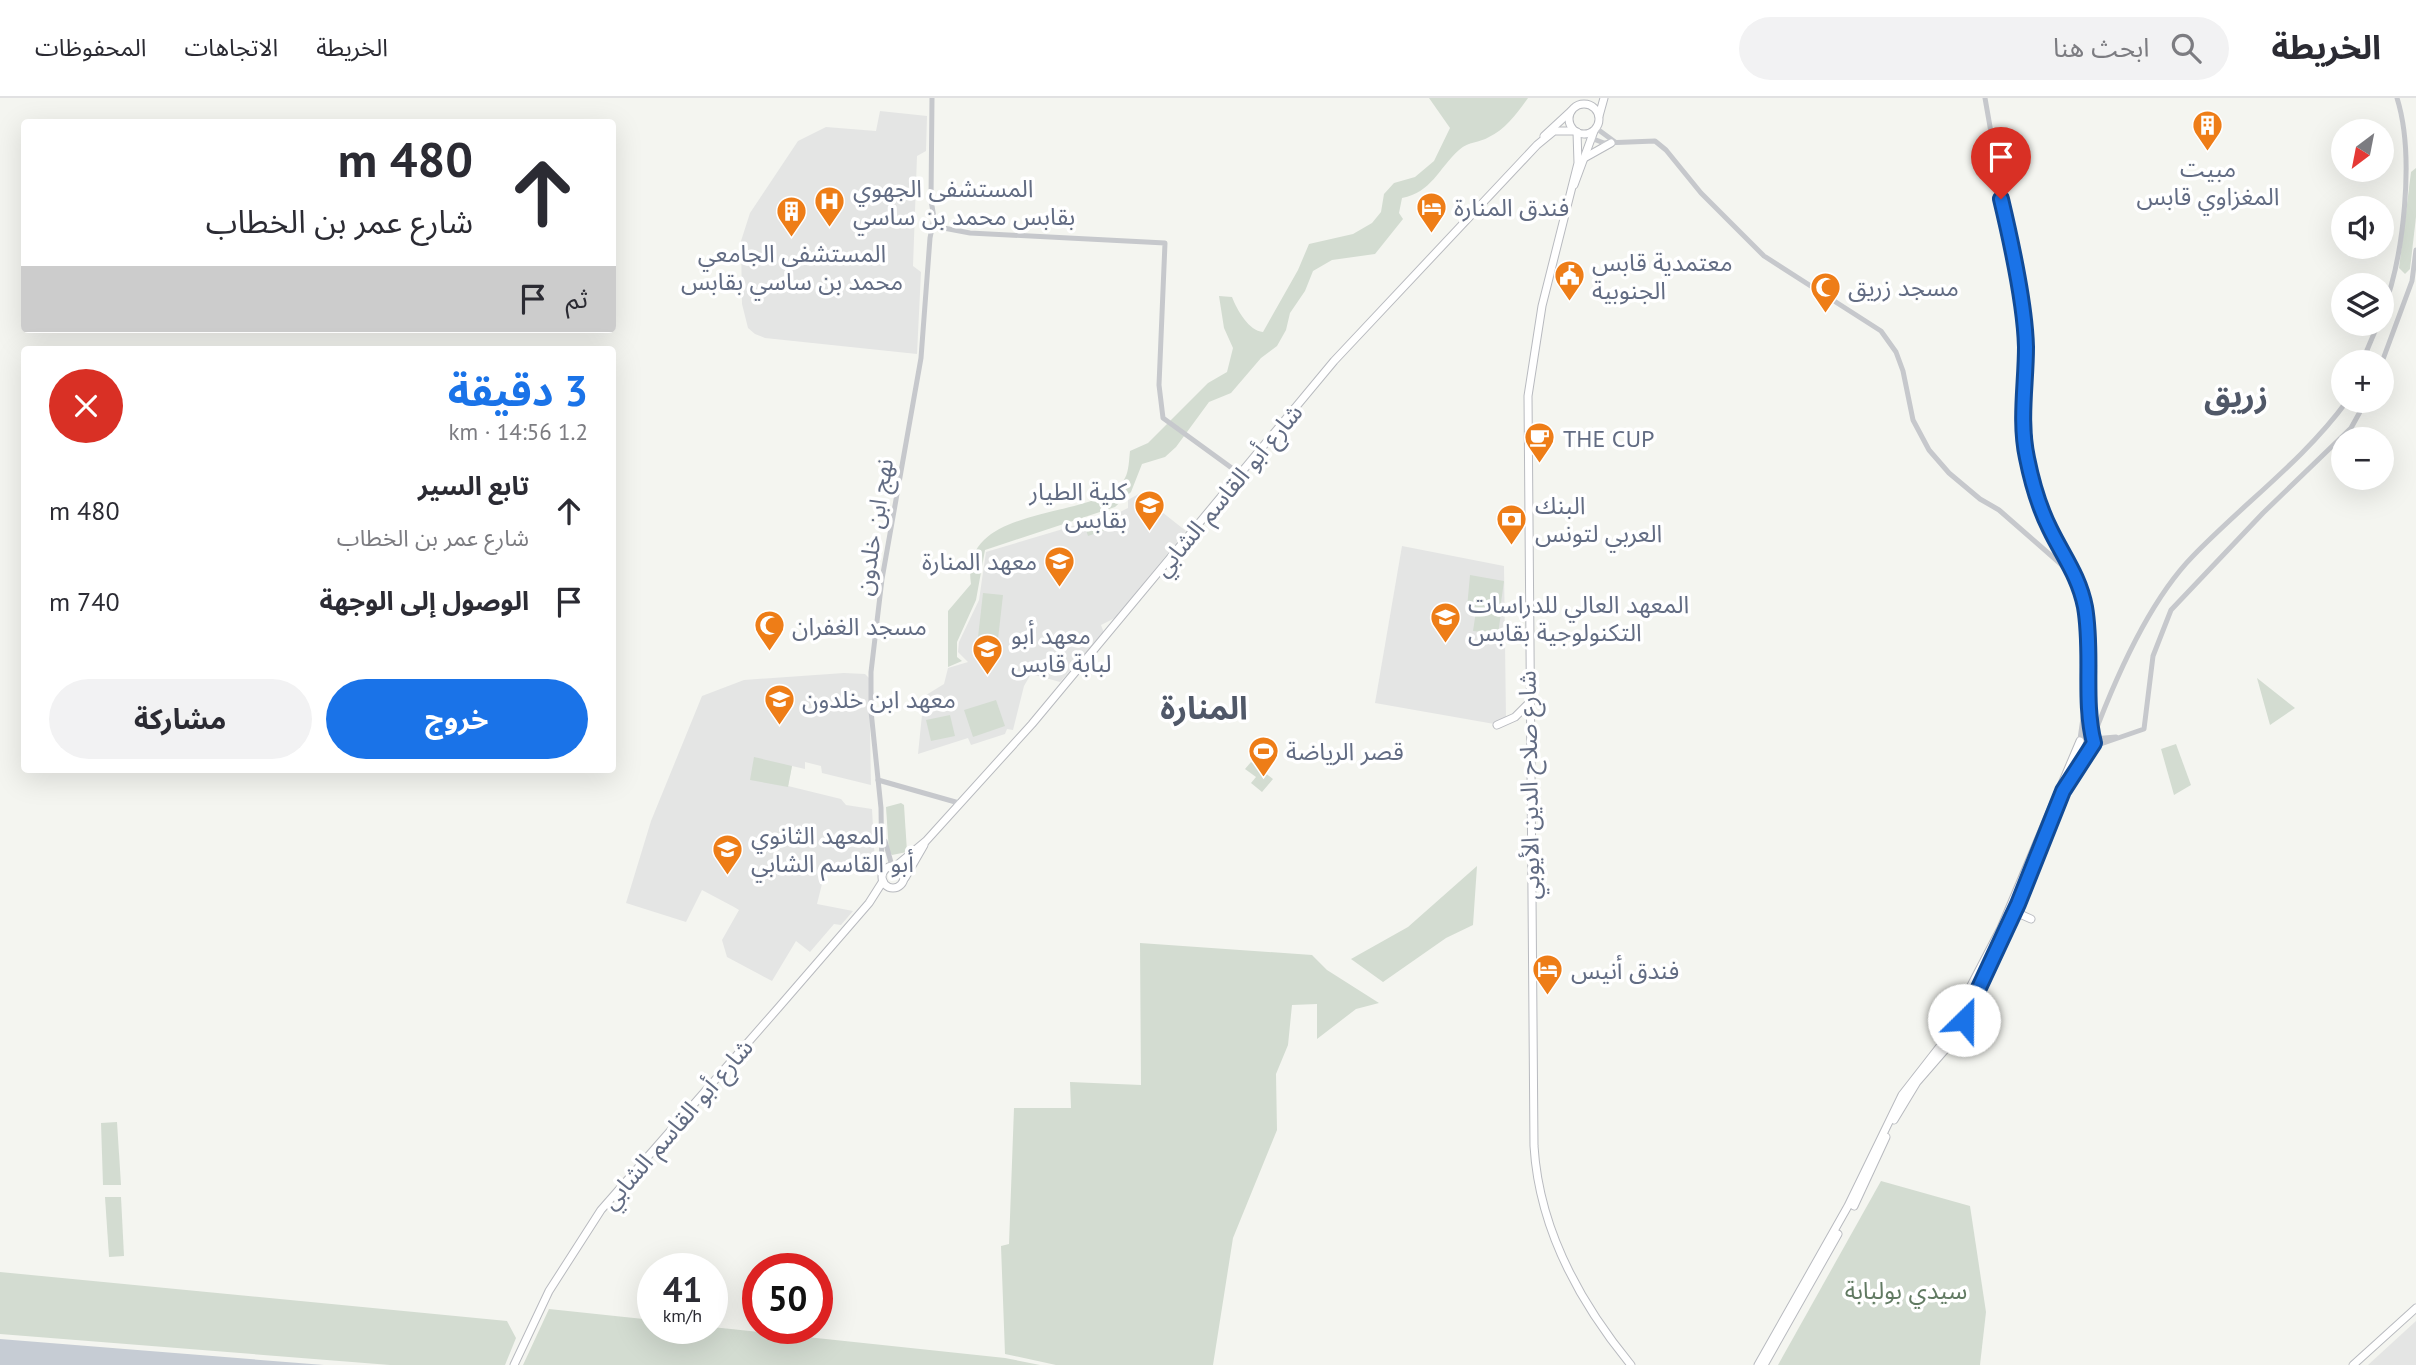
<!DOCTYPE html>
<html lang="ar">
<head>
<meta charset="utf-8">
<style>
	:root { --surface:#fff; --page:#f2f2f3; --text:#2b2b33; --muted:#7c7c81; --line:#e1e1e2; --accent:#1a73e8 }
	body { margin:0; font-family:"PT Sans","Noto Sans Arabic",sans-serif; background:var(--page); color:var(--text); direction:rtl; height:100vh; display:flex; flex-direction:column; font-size:26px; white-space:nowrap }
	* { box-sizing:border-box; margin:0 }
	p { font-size:23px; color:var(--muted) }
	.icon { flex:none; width:38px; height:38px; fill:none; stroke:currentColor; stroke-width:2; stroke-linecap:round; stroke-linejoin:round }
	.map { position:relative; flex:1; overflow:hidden; direction:ltr }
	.side { position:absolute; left:21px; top:248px; width:595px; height:427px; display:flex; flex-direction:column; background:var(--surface); border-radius:7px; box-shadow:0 7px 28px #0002; direction:rtl }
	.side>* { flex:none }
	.banner { position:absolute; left:21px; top:21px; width:595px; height:214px; border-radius:7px; box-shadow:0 7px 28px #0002; direction:rtl; background:#fff; color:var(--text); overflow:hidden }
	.needle { width:46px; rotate:212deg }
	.buttons { position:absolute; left:2331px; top:21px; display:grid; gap:14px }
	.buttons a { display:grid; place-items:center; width:63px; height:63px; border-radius:50%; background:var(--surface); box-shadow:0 7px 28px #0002; font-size:35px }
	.speed { position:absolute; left:637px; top:1155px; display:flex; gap:14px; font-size:35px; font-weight:700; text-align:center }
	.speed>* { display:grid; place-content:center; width:91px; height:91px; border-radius:50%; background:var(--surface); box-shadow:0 7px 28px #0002; line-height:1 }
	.speed small { font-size:18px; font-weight:400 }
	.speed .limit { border:10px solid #d22; background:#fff; color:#111 }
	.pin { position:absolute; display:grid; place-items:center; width:60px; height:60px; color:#fff; margin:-72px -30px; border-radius:50% 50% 50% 0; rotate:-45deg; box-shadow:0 0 7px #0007 }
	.pin .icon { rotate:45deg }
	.me { position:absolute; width:77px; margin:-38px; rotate:23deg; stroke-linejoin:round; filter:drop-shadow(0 0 5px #0008) }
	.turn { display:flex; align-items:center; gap:24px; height:147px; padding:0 28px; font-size:32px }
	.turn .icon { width:91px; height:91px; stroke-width:2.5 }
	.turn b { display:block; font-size:49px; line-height:60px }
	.then { display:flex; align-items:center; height:66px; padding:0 28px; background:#0003; gap:14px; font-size:26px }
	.round { display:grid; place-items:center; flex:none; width:74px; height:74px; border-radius:37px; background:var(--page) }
	.overview { display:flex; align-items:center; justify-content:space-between; height:119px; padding:0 28px }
	h1 { font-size:42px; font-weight:700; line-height:52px; color:var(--accent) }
	.primary-button { display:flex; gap:14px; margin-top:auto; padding:14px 28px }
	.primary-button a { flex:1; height:80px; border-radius:42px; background:var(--accent); color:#fff; font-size:28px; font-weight:700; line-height:80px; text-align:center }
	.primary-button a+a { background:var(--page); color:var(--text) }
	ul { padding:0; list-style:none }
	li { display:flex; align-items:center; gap:21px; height:91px; padding:0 28px }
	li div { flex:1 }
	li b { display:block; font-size:26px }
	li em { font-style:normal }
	header { display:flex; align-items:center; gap:42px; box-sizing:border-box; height:98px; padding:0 35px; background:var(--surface); border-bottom:2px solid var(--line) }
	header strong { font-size:33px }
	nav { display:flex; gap:38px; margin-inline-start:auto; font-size:24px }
	.search { width:490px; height:63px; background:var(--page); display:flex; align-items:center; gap:18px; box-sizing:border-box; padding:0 24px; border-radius:38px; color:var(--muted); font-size:26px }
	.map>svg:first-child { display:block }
</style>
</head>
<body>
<header>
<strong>الخريطة</strong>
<div class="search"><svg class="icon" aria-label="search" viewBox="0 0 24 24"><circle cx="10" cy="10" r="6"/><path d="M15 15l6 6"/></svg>ابحث هنا</div>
<nav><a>الخريطة</a><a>الاتجاهات</a><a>المحفوظات</a></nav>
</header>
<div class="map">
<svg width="2416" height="1267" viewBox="0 0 2416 1267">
	<rect width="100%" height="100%" fill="#f4f5f0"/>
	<g fill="#e4e5e4">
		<polygon points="880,13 927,18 926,53 917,58 913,168 921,174 917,256 765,240 755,236 748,230 742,206 741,143 750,115 798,43 826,29 876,33"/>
		<polygon points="1142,394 1148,399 1148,403 1186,433 1115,520 1101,527 1104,535 1060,584 1031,576 1024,588 1013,632 1007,631 1005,636 971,647 968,640 918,656 923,607 918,602 944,586 948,570 968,564 958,554 959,544 979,502 986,454 1120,414 1128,410 1128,402"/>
		<polygon points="1402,448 1504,468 1506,621 1500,627 1375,605"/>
		<polygon points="844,575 865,576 869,580 871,687 822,675 821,668 805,664 805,671 792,668 788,688 841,701 846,707 872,711 875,765 837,765 836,770 827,766 817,806 853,813 841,827 834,826 810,854 796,843 772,883 727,859 722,842 739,812 734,809 702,792 686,824 626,805 651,723 702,598 744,582"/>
		<polygon points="2416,1223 2416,1267 2368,1267"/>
	</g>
	<g fill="#d3dcd1">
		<path d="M1429 0H1528C1518 14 1505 32 1489 39 1479 45 1469 43 1459 52 1438 71 1432 94 1402 100L1399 115 1403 121 1375 156 1332 162 1313 173 1305 193 1290 215 1286 232 1277 248 1261 260 1231 295 1209 304 1176 349 1165 359 1142 366 1131 394 1115 409 985 452 976 502 957 544V559L962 563 948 569V513L971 486C958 401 1101 425 1125 380 1129 373 1129 361 1130 353L1148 345 1208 285 1227 274 1233 250 1224 230 1219 198 1232 199C1237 212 1249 233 1263 234L1298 172 1309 146 1353 136 1372 125 1381 114 1384 96 1394 85 1415 79 1434 63 1450 30Z"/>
		<polygon points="2416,70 2416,119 2410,171 2405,176 2399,170 2411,74"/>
		<polygon points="1104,419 1108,431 1088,438 1084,426"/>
		<polygon points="1470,477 1504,483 1500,512 1467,510"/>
		<polygon points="983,495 1003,497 997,550 977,548"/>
		<polygon points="1476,513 1501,515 1498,536 1473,533"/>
		<polygon points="2257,580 2295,610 2270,627"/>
		<polygon points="996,602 1005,628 973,639 964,612"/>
		<polygon points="950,617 955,638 931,643 926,622"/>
		<polygon points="2176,646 2191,687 2174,697 2161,651"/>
		<polygon points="754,659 792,668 788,689 750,682"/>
		<polygon points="1251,664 1273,681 1262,694 1251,685 1256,679 1245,671"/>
		<polygon points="901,705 904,707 907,754 892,757 889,754 886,709"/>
		<polygon points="1477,768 1473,827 1446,840 1383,884 1351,861 1408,829"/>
		<polygon points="1140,845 1312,857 1327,872 1379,905 1356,911 1317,941 1317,906 1292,907 1288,947 1276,976 1277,1032 1233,1140 1213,1267 1056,1267 1005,1256 1001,1148 1009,1146 1014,1010 1071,1010 1070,984 1141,987"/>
		<polygon points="117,1024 121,1087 103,1087 101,1025"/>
		<polygon points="1881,1083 1970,1108 1986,1214 1980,1267 1778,1267"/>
		<polygon points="105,1099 121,1099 124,1158 109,1159"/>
		<polygon points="0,1174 507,1223 516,1240 505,1267 390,1267 0,1236"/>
		<polygon points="549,1211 653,1222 653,1230 712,1229 1005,1260 1040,1267 523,1267"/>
	</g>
	<polygon fill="#c6ccd4" points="0,1241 324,1267 0,1267"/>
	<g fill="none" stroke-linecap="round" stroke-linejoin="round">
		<defs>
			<g id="major">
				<circle cx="1584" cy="21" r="15"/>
				<polyline points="1599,18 1604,0"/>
				<path d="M1577 34 1578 65 1542 208 1528 298 1534 1048C1539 1130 1580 1205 1631 1267"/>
				<polyline points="1544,38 1571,13"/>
				<polyline points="1586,59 1611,45"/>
				<polyline points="1574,87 1594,33"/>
				<polyline points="1497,627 1515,619 1528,606"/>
				<circle cx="893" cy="779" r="11"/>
				<polyline points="896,768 926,743 1032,626 1334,263 1537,47 1554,33 1574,33"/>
				<polyline points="905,780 924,747"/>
				<polyline points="2025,788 2063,693 2091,651"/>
				<polyline points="2017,809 2022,817 2031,821"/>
				<polyline points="1989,868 2020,799"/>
				<polyline points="1952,924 2001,830 2080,643"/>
				<polyline points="1962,928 1977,891"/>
				<polyline points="1894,1022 1917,984 1957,938"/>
				<polyline points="1854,1108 1886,1039"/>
				<polyline points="514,1267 549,1193 601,1112 779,909 869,805 883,783"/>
				<polyline points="1758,1267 1848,1108 1902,997 1941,947 1948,933"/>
				<polyline points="1764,1267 1838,1136"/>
				<polyline points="2353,1267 2416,1210"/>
			</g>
		</defs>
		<use href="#major" stroke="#b8babf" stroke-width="9"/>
		<g stroke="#c6c8cc" stroke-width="5">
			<path d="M1985 0 2023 217C2028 265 2017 314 2027 361 2032 385 2039 410 2050 432 2057 444 2066 455 2072 468 2100 524 2088 584 2080 641"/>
			<polyline points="1596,30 1615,44"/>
			<polyline points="1580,36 1604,45 1655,43 1666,52 1701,95 1764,158 1881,233 1896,254 1903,273 1913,322 1929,352 1949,375 1980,401 1999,412 2063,468 2075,475"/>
			<polyline points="934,120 943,120 943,129"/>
			<polyline points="933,128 970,135 1165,145 1159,287 1163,320 1240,376"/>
			<path d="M2382 215C2404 160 2415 57 2397 0"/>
			<polyline points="2362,264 2378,226"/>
			<polyline points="2382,264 2412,183 2416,152"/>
			<polyline points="2087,612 2092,636"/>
			<circle cx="2087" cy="644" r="7"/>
			<path d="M2093 640C2115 581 2148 504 2193 458 2243 406 2304 362 2347 303"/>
			<polyline points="2093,641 2116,639"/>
			<polyline points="2092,649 2144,631 2153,558 2171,512 2263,415 2351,330 2366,303"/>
			<polyline points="878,682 959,705"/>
			<polyline points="885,743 892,768"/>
			<polyline points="882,779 881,710 871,613 871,574 882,481 921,260 930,140 934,120 931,102 932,0"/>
		</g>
		<use href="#major" stroke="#fff" stroke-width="7"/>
	</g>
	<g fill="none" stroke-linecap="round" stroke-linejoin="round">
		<defs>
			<path id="route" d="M1964 922 2018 806 2063 693 2094 645C2083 602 2093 555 2085 509 2079 478 2063 458 2050 431 2039 409 2032 385 2027 360 2019 323 2026 286 2026 249 2025 207 2011 143 2001 101"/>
		</defs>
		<use href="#route" stroke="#114b97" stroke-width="18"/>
		<use href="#route" stroke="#1a73e8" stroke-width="12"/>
	</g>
	<defs>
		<symbol id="building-pin" viewBox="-11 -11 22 30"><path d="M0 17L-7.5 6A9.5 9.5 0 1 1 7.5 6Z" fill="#ee7d17" stroke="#fff"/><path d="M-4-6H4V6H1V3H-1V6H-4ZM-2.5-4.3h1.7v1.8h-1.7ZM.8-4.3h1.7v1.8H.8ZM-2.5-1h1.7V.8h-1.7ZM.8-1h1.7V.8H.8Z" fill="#fff"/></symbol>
		<symbol id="hospital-pin" viewBox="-11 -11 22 30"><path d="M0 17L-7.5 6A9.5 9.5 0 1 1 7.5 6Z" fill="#ee7d17" stroke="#fff"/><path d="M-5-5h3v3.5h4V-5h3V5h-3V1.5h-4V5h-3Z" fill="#fff"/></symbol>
		<symbol id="hotel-pin" viewBox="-11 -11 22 30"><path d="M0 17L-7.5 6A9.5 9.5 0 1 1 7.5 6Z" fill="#ee7d17" stroke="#fff"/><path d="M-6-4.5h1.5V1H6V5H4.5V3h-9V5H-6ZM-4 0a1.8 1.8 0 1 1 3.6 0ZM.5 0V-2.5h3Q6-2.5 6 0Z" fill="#fff"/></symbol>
		<symbol id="civic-pin" viewBox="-11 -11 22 30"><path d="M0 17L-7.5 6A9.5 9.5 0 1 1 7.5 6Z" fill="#ee7d17" stroke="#fff"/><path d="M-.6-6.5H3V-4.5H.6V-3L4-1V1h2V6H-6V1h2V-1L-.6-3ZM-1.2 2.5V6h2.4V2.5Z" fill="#fff"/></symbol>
		<symbol id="mosque-pin" viewBox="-11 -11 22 30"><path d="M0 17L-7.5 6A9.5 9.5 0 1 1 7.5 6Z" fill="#ee7d17" stroke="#fff"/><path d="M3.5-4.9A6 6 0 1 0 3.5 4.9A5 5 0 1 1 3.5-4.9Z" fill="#fff"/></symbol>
		<symbol id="cafe-pin" viewBox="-11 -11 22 30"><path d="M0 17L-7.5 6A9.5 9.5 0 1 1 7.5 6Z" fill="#ee7d17" stroke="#fff"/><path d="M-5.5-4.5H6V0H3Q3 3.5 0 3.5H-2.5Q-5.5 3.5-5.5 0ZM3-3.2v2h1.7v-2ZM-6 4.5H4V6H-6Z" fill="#fff"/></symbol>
		<symbol id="school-pin" viewBox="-11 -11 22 30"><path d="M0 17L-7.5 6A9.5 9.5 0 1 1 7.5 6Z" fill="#ee7d17" stroke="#fff"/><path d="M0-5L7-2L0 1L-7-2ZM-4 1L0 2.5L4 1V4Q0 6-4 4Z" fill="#fff"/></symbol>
		<symbol id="bank-pin" viewBox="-11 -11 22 30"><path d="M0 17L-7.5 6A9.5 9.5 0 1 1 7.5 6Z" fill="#ee7d17" stroke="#fff"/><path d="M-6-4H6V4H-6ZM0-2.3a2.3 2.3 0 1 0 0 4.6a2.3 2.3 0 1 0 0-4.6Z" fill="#fff"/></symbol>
		<symbol id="university-pin" viewBox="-11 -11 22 30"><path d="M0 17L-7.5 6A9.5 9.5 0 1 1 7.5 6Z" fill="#ee7d17" stroke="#fff"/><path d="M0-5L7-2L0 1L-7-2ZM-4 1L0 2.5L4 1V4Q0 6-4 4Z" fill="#fff"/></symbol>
		<symbol id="stadium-pin" viewBox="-11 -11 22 30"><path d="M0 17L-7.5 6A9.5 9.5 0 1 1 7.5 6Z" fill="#ee7d17" stroke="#fff"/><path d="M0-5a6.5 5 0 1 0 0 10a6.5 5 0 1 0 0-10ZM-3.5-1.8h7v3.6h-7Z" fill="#fff"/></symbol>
	</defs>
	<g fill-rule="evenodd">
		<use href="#building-pin" x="2190" y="10" width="35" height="47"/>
		<use href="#hospital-pin" x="812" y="86" width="35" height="47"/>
		<use href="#hotel-pin" x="1414" y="92" width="35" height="47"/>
		<use href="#building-pin" x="774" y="96" width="35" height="47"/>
		<use href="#civic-pin" x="1552" y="160" width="35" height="47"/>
		<use href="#mosque-pin" x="1808" y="172" width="35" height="47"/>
		<use href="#cafe-pin" x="1522" y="322" width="35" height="47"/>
		<use href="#school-pin" x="1132" y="390" width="35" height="47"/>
		<use href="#bank-pin" x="1494" y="404" width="35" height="47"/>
		<use href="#school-pin" x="1042" y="446" width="35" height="47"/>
		<use href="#university-pin" x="1428" y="502" width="35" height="47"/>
		<use href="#mosque-pin" x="752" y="510" width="35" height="47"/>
		<use href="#school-pin" x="970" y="534" width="35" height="47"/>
		<use href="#school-pin" x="762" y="584" width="35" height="47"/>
		<use href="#stadium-pin" x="1246" y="636" width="35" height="47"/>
		<use href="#school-pin" x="710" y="734" width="35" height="47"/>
		<use href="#hotel-pin" x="1530" y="854" width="35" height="47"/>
	</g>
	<g text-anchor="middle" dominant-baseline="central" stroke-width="7" stroke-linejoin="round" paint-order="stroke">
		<g font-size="24" fill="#626c83" stroke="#fff" text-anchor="start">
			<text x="2208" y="70" text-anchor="middle">مبيت<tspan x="2208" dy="28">المغزاوي قابس</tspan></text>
			<text x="853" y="90">المستشفى الجهوي<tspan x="853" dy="28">بقابس محمد بن ساسي</tspan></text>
			<text x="1454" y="109">فندق المنارة</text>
			<text x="792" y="155" text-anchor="middle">المستشفى الجامعي<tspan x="792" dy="28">محمد بن ساسي بقابس</tspan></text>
			<text x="1592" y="164">معتمدية قابس<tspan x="1592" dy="28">الجنوبية</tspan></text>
			<text x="1848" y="189">مسجد زريق</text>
			<text x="1563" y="340">THE CUP</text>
			<text x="1127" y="393" text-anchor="end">كلية الطيار<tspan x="1127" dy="28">بقابس</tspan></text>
			<text x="1535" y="407">البنك<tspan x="1535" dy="28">العربي لتونس</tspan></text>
			<text x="1037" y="463" text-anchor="end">معهد المنارة</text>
			<text x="1468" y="506">المعهد العالي للدراسات<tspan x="1468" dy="28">التكنولوجية بقابس</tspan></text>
			<text x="792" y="528">مسجد الغفران</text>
			<text x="1011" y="537">معهد أبو<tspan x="1011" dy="28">لبابة قابس</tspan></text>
			<text x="802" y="601">معهد ابن خلدون</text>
			<text x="1286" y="653">قصر الرياضة</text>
			<text x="751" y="737">المعهد الثانوي<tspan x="751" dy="28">أبو القاسم الشابي</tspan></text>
			<text x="1571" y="872">فندق أنيس</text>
		</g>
		<g font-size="24" fill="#626c83" stroke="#fff">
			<text transform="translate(1228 392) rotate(-50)">شارع أبو القاسم الشابي</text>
			<text transform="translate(874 429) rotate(-81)">نهج ابن خلدون</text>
			<text transform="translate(1529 687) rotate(-91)">شارع صلاح الدين الأيوبي</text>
			<text transform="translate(677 1026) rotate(-49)">شارع أبو القاسم الشابي</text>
		</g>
		<g font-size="24" fill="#617a62" stroke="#fff">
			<text x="1906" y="1192">سيدي بولبابة</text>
		</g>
		<g font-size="32" font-weight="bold" fill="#505868" stroke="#fff">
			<text x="2236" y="297">زريق</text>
			<text x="1204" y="609">المنارة</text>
		</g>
	</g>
</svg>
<div class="buttons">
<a><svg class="needle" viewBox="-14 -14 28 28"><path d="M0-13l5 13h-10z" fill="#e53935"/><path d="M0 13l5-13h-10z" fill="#7c7c81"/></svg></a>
<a><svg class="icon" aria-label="sound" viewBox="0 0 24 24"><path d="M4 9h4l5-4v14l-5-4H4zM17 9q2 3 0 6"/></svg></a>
<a><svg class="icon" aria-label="layers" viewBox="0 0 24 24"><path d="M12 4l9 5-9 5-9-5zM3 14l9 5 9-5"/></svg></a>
<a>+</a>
<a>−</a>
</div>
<div class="speed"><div>41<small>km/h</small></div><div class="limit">50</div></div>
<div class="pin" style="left:2001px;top:101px;background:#d93025"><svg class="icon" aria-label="arrive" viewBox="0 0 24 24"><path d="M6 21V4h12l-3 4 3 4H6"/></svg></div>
<svg class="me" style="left:1964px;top:922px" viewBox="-20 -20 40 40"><circle r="19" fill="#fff"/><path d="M0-13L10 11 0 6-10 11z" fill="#1a73e8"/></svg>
<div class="banner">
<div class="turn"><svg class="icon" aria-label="ahead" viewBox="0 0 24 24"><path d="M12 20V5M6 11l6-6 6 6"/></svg><div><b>480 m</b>شارع عمر بن الخطاب</div></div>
<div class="then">ثم<svg class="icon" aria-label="arrive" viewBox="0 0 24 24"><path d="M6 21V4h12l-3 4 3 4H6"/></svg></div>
</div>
<section class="side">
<div class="overview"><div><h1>3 دقيقة</h1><p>1.2 km · 14:56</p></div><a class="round" style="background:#d93025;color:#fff"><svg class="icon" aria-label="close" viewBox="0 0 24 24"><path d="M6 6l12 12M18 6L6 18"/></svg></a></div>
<ul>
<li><svg class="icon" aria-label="ahead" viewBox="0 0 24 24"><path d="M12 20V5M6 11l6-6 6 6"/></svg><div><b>تابع السير</b><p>شارع عمر بن الخطاب</p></div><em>480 m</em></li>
<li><svg class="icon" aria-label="arrive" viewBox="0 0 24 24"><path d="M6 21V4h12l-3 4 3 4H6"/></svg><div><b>الوصول إلى الوجهة</b></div><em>740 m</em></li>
</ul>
<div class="primary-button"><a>خروج</a><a>مشاركة</a></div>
</section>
</div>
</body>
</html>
